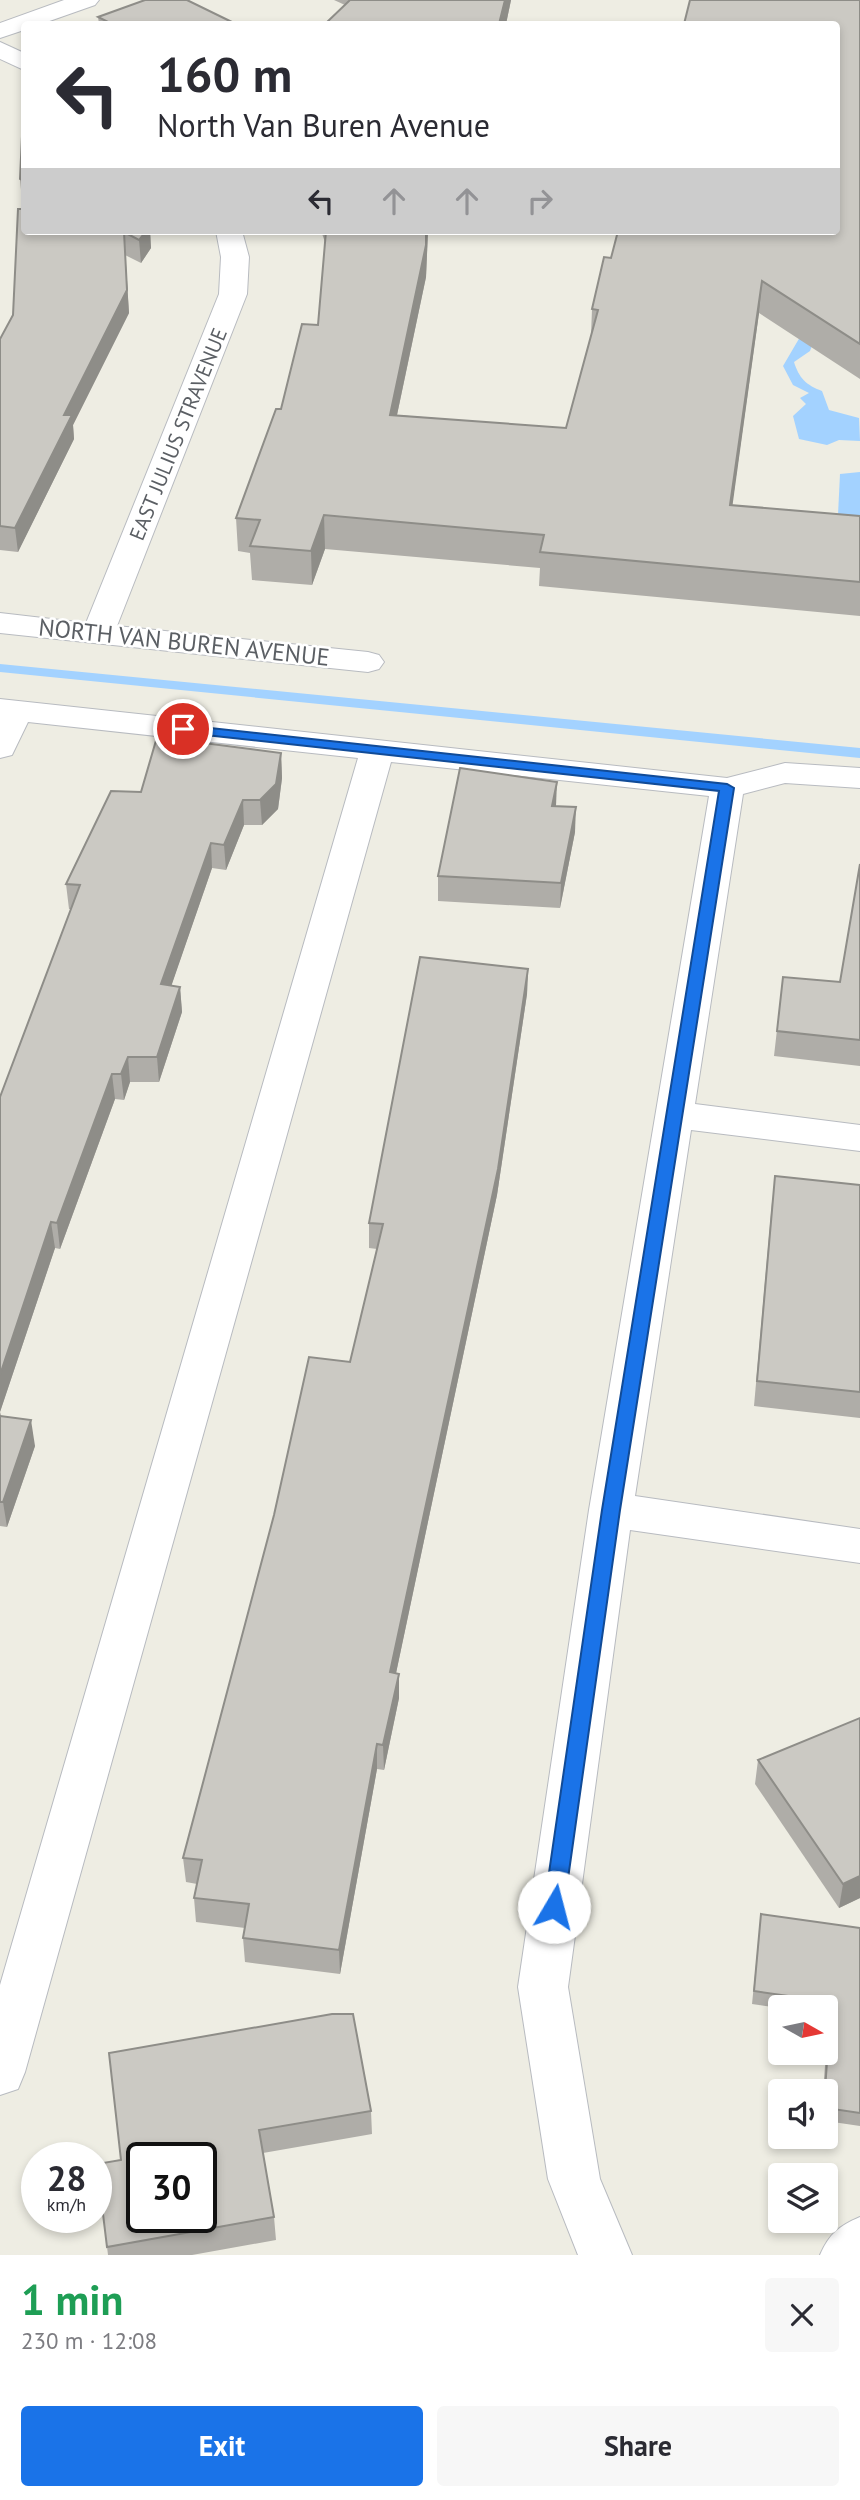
<!DOCTYPE html>
<html lang="en">
<head>
<meta charset="utf-8">
<style>
	:root { --surface:#fff; --page:#f7f7f7; --text:#2b2b33; --muted:#7c7c81; --accent:#1a73e8 }
	body { margin:0; font-family:"PT Sans",sans-serif; background:var(--page); color:var(--text); height:100vh; display:flex; flex-direction:column; font-size:26px; white-space:nowrap }
	* { box-sizing:border-box; margin:0 }
	p { font-size:23px; color:var(--muted) }
	.icon { flex:none; width:38px; height:38px; fill:none; stroke:currentColor; stroke-width:2; stroke-linecap:round; stroke-linejoin:round }
	.map { position:relative; height:2255px; overflow:hidden }
	.panel { display:flex; flex-direction:column; background:var(--surface); flex:1 }
	.panel>* { flex:none }
	.top-card { position:absolute; left:21px; top:21px; width:819px; height:214px; border-radius:7px; box-shadow:0 4px 10px #0003; background:#fff; color:var(--text); overflow:hidden }
	.needle { width:46px; rotate:99deg }
	.controls { position:absolute; left:768px; top:1995px; display:grid; gap:14px }
	.controls a { display:grid; place-items:center; width:70px; height:70px; border-radius:7px; background:var(--surface); box-shadow:0 4px 10px #0003; font-size:35px }
	.speed { position:absolute; left:21px; top:2142px; display:flex; gap:14px; font-size:35px; font-weight:700; text-align:center }
	.speed>* { display:grid; place-content:center; width:91px; height:91px; border-radius:50%; background:var(--surface); box-shadow:0 4px 10px #0003; line-height:1 }
	.speed small { font-size:18px; font-weight:400 }
	.speed .limit { border:4px solid #111; border-radius:10px; background:#fff; color:#111 }
	.pin { position:absolute; display:grid; place-items:center; width:60px; height:60px; color:#fff; margin:-30px; border:4px solid #fff; border-radius:50%; box-shadow:0 2px 7px #0007 }
	.me { position:absolute; width:77px; margin:-38px; rotate:8deg; stroke-linejoin:round; filter:drop-shadow(0 0 5px #0008) }
	.turn { display:flex; align-items:center; gap:24px; height:147px; padding:0 21px; font-size:32px }
	.turn .icon { width:91px; height:91px; stroke-width:2.5 }
	.turn b { display:block; font-size:49px; line-height:60px }
	.lanes { display:flex; align-items:center; height:66px; padding:0 21px; background:#0003; justify-content:center; gap:35px; direction:ltr }
	.lanes .off { opacity:.35 }
	.round { display:grid; place-items:center; flex:none; width:74px; height:74px; border-radius:7px; background:var(--page) }
	.summary { display:flex; align-items:center; justify-content:space-between; height:119px; padding:0 21px }
	h1 { font-size:42px; font-weight:800; line-height:52px; color:#1e9e55 }
	.button { display:flex; gap:14px; margin-top:auto; padding:14px 21px }
	.button a { flex:1; height:80px; border-radius:7px; background:var(--accent); color:#fff; font-size:28px; font-weight:800; line-height:80px; text-align:center }
	.button a+a { background:var(--page); color:var(--text) }
	.map>svg:first-child { display:block }
</style>
</head>
<body>
<div class="map">
<svg width="860" height="2255" viewBox="0 0 860 2255">
	<rect width="100%" height="100%" fill="#eeede3"/>
	<g fill="#a3d2ff">
		<path d="M800 337 813 343 810 351 794 362C799 378 806 385 822 391L829 410 859 418 860 441 839 440 827 445 799 439 793 416 806 404 800 398 809 393 793 385 783 366Z"/>
		<polygon points="860,472 860,516 838,515 840,474"/>
	</g>
	<g fill="none" stroke-linecap="round" stroke-linejoin="round">
		<polygon fill="#a3d2ff" fill-rule="evenodd" points="0,664 860,748 860,758 0,672"/>
		<defs>
			<g id="minor">
				<polygon points="64,0 99,0 95,5 41,24 24,24 24,30 0,38 0,23"/>
				<polygon points="0,42 24,53 24,70 0,59"/>
				<polygon points="216,231 242,231 249,257 247,294 117,626 368,652 379,655 384,662 379,669 368,672 0,633 0,613 86,623 219,294 221,257"/>
				<polygon points="0,699 727,778 785,763 860,768 860,788 785,783 743,794 695,1104 860,1125 860,1151 691,1130 635,1496 860,1529 860,1563 630,1530 568,1987 600,2179 632,2255 578,2255 548,2179 518,1987 589,1510 709,796 391,762 25,2072 18,2089 0,2095 0,1985 358,758 28,722 12,755 0,758"/>
				<path d="M860 2217V2255H820C829 2234 839 2226 860 2217Z"/>
			</g>
		</defs>
		<use href="#minor" stroke="#b8bbc0" stroke-width="2"/>
		<use href="#minor" fill="#fff" fill-rule="evenodd"/>
	</g>
	<g fill="#afada8">
		<polygon points="334,0 511,0 506,24 325,24 345,5"/>
		<polygon points="860,0 860,379 759,313 732,505 860,516 860,616 539,586 540,568 325,549 312,585 252,580 250,553 238,551 236,518 281,409 318,325 325,242 321,231 428,231 426,277 397,415 566,428 591,335 592,309 611,258"/>
		<polygon points="98,17 236,24 99,24"/>
		<polygon points="24,116 24,202 22,201 20,179"/>
		<polygon points="18,209 150,231 151,248 141,263 125,255 129,313 73,425 74,439 18,552 0,550 0,339 13,315"/>
		<polygon points="281,753 282,778 278,809 262,825 244,825 226,870 212,868 171,986 180,987 182,1012 159,1082 130,1082 124,1100 115,1099 60,1249 55,1248 0,1412 1,1416 35,1446 7,1527 0,1526 0,1097 71,909 69,909 66,884 141,792"/>
		<polygon points="556,806 575,832 560,908 438,901 438,876"/>
		<polygon points="860,864 860,1066 774,1056 783,977 840,982"/>
		<polygon points="528,969 527,994 497,1195 396,1673 399,1698 384,1770 377,1769 340,1974 245,1962 243,1938 245,1928 196,1922 194,1898 197,1884 186,1882 183,1858 350,1362 377,1249 369,1248 369,1223"/>
		<polygon points="860,1185 860,1418 754,1406 772,1202"/>
		<polygon points="758,1760 860,1898 839,1908 755,1784"/>
		<polygon points="761,1914 860,1928 860,2126 826,2121 826,2091 823,2091 829,2015 826,2015 826,2007 780,2007 780,2008 752,2004"/>
		<polygon points="109,2053 371,2111 372,2134 263,2153 274,2217 276,2240 192,2255 108,2255 97,2164 121,2160"/>
	</g>
	<g fill="#8e8d88">
		<polygon points="505,0 511,0 506,24 499,24"/>
		<polygon points="146,231 150,231 151,248 141,263 139,240"/>
		<polygon points="426,231 428,231 426,277 390,448 390,415"/>
		<polygon points="124,232 129,313 73,425 74,439 18,552 15,528 64,415"/>
		<polygon points="762,281 759,313 728,538 730,505"/>
		<polygon points="324,515 325,549 312,585 311,551"/>
		<polygon points="281,753 282,778 278,809 262,825 260,800"/>
		<polygon points="557,782 556,806 552,806"/>
		<polygon points="243,800 244,825 226,870 224,845"/>
		<polygon points="576,807 575,832 560,908 561,883"/>
		<polygon points="211,843 212,868 163,1010 161,984"/>
		<polygon points="528,969 527,994 497,1195 391,1697 390,1672"/>
		<polygon points="180,987 182,1012 159,1082 157,1057"/>
		<polygon points="128,1057 130,1082 124,1100 121,1074"/>
		<polygon points="112,1074 115,1099 60,1249 57,1223"/>
		<polygon points="51,1222 55,1248 0,1412 3,1434 0,1434 0,1375"/>
		<polygon points="31,1420 35,1446 7,1527 3,1502"/>
		<polygon points="399,1674 399,1698 384,1770 383,1745"/>
		<polygon points="377,1744 377,1769 340,1974 339,1950"/>
		<polygon points="860,1876 860,1898 839,1908 843,1884"/>
	</g>
	<g fill="#cbc9c3" stroke="#8e8d88" stroke-width="2" fill-rule="evenodd">
		<polygon points="145,0 187,0 236,24 112,24 98,17"/>
		<polygon points="350,0 505,0 499,24 325,24"/>
		<polygon points="690,0 860,0 860,344 762,281 730,505 860,516 860,582 540,552 544,535 324,515 311,551 250,546 260,520 236,518 276,409 281,409 302,324 318,325 326,231 426,231 426,245 390,415 566,428 598,310 592,309 604,257 611,258 618,231 836,231 836,24 684,24"/>
		<polygon points="23,115 24,116 24,181 20,179"/>
		<polygon points="18,209 24,209 24,231 146,231 139,240 124,232 127,290 64,415 72,415 15,528 0,526 0,339 13,315"/>
		<polygon points="157,737 281,753 276,784 260,800 243,800 224,845 211,843 161,984 180,987 157,1057 128,1057 121,1074 112,1074 57,1223 51,1222 0,1375 0,1097 80,885 66,884 111,791 141,792"/>
		<polygon points="460,768 557,782 552,806 576,807 561,883 438,876"/>
		<polygon points="860,864 860,1040 777,1031 783,977 840,982"/>
		<polygon points="420,957 528,969 498,1169 390,1672 399,1674 383,1745 377,1744 339,1950 243,1938 249,1904 194,1898 202,1860 183,1858 274,1515 309,1357 350,1362 383,1224 369,1223"/>
		<polygon points="775,1176 860,1185 860,1392 757,1381"/>
		<polygon points="0,1416 31,1420 3,1502 0,1502"/>
		<polygon points="860,1718 860,1876 843,1884 758,1760"/>
		<polygon points="761,1914 860,1928 860,2113 826,2108 826,2091 825,2091 831,2002 754,1991"/>
		<path d="M332 2014H353L371 2111 259 2130 274 2217 107 2247 97 2164 121 2160 109 2053ZM142 2158H201V2217H142Z"/>
	</g>
	<polygon fill="#1a73e8" stroke="#114b97" stroke-width="2" points="183,725 727,784 734,788 620,1510 564,1907 562,1913 554,1916 547,1913 544,1907 602,1510 719,791 178,732 176,729"/>
	<g text-anchor="middle" dominant-baseline="central" stroke-width="5" stroke-linejoin="round" paint-order="stroke">
		<g font-size="21" fill="#5b5f64" stroke="#fff">
			<text transform="translate(178 434) rotate(-68)">EAST JULIUS STRAVENUE</text>
		</g>
		<g font-size="24" fill="#5b5f64" stroke="#fff">
			<text transform="translate(184 642) rotate(6)">NORTH VAN BUREN AVENUE</text>
		</g>
	</g>
</svg>
<div class="controls">
<a><svg class="needle" viewBox="-14 -14 28 28"><path d="M0-13l5 13h-10z" fill="#e53935"/><path d="M0 13l5-13h-10z" fill="#7c7c81"/></svg></a>
<a><svg class="icon" aria-label="sound" viewBox="0 0 24 24"><path d="M4 9h4l5-4v14l-5-4H4zM17 9q2 3 0 6"/></svg></a>
<a><svg class="icon" aria-label="layers" viewBox="0 0 24 24"><path d="M12 4l9 5-9 5-9-5zM3 14l9 5 9-5"/></svg></a>
</div>
<div class="speed"><div>28<small>km/h</small></div><div class="limit">30</div></div>
<div class="pin" style="left:183px;top:729px;background:#d93025"><svg class="icon" aria-label="arrive" viewBox="0 0 24 24"><path d="M6 21V4h12l-3 4 3 4H6"/></svg></div>
<svg class="me" style="left:554px;top:1907px" viewBox="-20 -20 40 40"><circle r="19" fill="#fff"/><path d="M0-13L10 11 0 6-10 11z" fill="#1a73e8"/></svg>
<div class="top-card">
<div class="turn"><svg class="icon" aria-label="left" viewBox="0 0 24 24"><path d="M17 20v-9H6M10 6l-5 5 5 5"/></svg><div><b>160 m</b>North Van Buren Avenue</div></div>
<div class="lanes"><svg class="icon" aria-label="left" viewBox="0 0 24 24"><path d="M17 20v-9H6M10 6l-5 5 5 5"/></svg><svg class="icon off" aria-label="ahead" viewBox="0 0 24 24"><path d="M12 20V5M6 11l6-6 6 6"/></svg><svg class="icon off" aria-label="ahead" viewBox="0 0 24 24"><path d="M12 20V5M6 11l6-6 6 6"/></svg><svg class="icon off" aria-label="right" viewBox="0 0 24 24"><path d="M7 20v-9h11M14 6l5 5-5 5"/></svg></div>
</div>
</div>
<section class="panel">
<div class="summary"><div><h1>1 min</h1><p>230 m · 12:08</p></div><a class="round"><svg class="icon" aria-label="close" viewBox="0 0 24 24"><path d="M6 6l12 12M18 6L6 18"/></svg></a></div>
<div class="button"><a>Exit</a><a>Share</a></div>
</section>
</body>
</html>
